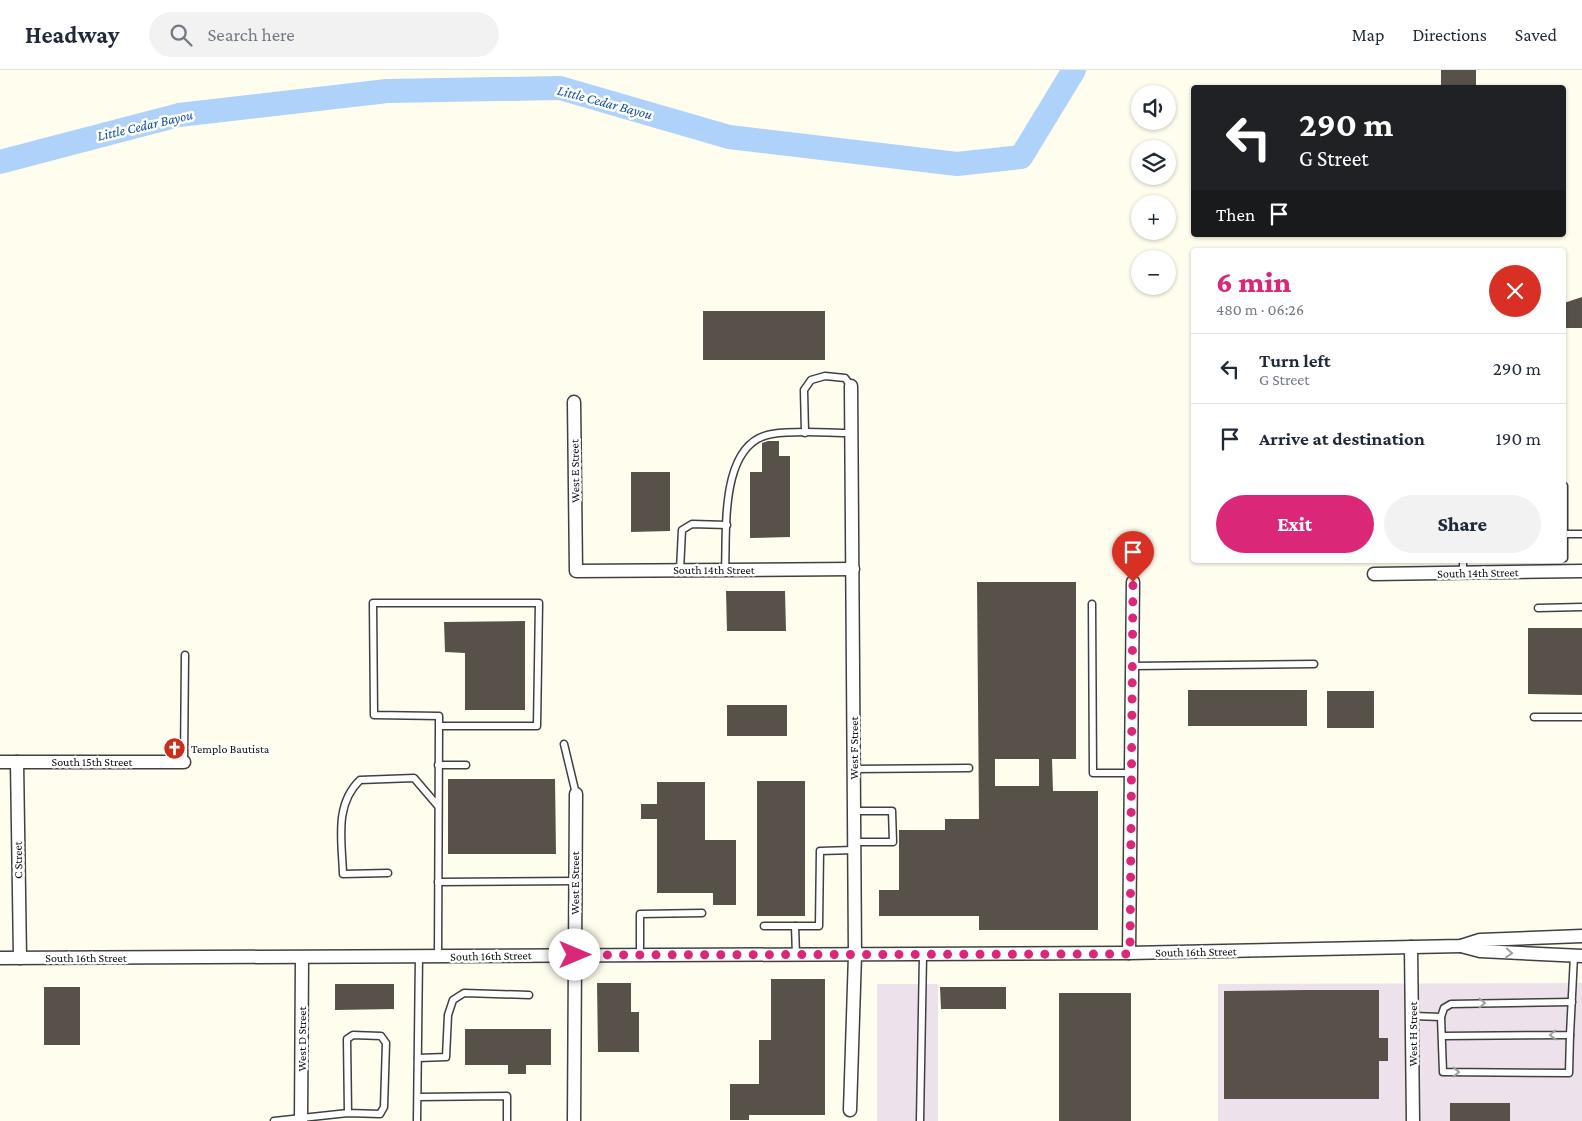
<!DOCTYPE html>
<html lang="en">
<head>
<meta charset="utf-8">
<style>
	:root { --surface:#fff; --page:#f2f2f3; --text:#1f2937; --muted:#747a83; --line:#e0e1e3; --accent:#db2777 }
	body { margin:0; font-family:"Crimson Pro",serif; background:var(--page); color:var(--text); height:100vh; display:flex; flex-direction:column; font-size:19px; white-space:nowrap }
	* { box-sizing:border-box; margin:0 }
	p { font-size:16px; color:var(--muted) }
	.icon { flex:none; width:28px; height:28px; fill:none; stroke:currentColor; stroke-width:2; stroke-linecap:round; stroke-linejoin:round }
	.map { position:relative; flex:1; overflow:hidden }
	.panel { position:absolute; left:1191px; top:178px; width:375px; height:315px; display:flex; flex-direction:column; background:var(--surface); border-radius:5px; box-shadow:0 1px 4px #0004 }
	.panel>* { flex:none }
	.hud { position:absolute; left:1191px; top:15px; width:375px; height:152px; border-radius:5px; box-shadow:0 1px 4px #0004; background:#202124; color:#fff; overflow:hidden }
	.controls { position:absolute; left:1131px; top:15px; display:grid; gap:10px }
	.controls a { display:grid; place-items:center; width:45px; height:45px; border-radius:50%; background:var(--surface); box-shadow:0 1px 4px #0004; font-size:25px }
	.pin { position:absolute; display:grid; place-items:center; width:42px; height:42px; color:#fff; margin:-51px -21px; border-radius:50% 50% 50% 0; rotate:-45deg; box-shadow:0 0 5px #0007 }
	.pin .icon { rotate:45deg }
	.me { position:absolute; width:55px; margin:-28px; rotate:90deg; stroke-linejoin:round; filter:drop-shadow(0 0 4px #0008) }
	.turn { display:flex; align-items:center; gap:18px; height:105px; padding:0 25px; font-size:22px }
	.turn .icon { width:65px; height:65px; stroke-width:2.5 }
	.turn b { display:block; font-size:35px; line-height:42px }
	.then { display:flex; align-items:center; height:48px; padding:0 25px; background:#0003; gap:10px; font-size:19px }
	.round { display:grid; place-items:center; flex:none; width:52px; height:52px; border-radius:26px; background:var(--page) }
	.head { display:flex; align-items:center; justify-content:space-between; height:85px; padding:0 25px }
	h1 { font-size:30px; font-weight:800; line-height:38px; color:var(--accent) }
	.primary-button { display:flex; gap:10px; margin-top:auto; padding:10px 25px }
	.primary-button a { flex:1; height:58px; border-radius:30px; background:var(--accent); color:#fff; font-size:20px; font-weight:800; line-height:58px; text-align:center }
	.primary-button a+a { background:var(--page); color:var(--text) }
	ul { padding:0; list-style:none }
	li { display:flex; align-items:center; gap:15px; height:70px; padding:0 25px; border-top:1px solid var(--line) }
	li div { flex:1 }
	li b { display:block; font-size:19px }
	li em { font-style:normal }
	header { display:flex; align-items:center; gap:30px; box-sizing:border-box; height:70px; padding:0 25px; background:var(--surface); border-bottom:1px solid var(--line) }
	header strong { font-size:24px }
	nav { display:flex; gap:28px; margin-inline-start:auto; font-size:18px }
	.search { width:350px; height:45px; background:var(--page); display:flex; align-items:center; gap:12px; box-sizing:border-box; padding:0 18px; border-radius:28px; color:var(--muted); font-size:19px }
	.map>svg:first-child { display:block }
</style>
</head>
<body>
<header>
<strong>Headway</strong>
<div class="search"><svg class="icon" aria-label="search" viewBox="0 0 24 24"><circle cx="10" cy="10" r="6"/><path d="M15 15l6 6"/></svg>Search here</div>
<nav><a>Map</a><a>Directions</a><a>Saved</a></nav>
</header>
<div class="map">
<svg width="1582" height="1051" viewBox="0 0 1582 1051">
	<rect width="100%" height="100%" fill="#fffeee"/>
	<g fill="#ede1ec">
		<polygon points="1582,913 1582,1051 1218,1051 1218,914"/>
		<rect x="877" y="914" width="61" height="137"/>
	</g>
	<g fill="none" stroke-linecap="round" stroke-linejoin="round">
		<polyline stroke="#aed2fa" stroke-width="24" points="0,92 179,45 387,21 560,18 729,67 957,94 1021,87 1074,0"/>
	</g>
	<g fill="#575149" fill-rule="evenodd">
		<rect x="1441" y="0" width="35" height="18"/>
		<polygon points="1582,227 1582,258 1564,258 1564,233"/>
		<rect x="703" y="241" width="122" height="49"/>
		<polygon points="768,371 779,371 779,386 790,386 790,467 750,468 750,402 762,402 762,373"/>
		<polygon points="631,402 670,402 670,461 631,462"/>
		<path d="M977 512H1076V689H1052L1053 721H1098V860H979V846H879V820H899V760H945V749H979ZM995 689H1039V716H995Z"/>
		<polygon points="726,521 785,521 786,561 727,561"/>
		<polygon points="525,551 525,640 465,640 465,583 445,582 444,552"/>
		<polygon points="1528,558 1582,558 1582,625 1528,624"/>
		<rect x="1188" y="620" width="119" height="36"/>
		<rect x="1327" y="621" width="47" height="37"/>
		<rect x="727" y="635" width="60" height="31"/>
		<polygon points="448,709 555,709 556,784 448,784"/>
		<rect x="757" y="711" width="48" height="135"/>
		<polygon points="657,712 705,712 705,770 736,770 736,835 713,835 713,823 657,823 657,749 641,749 641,734 657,734"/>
		<polygon points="771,909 825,909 825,1045 749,1045 749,1050 730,1050 730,1014 759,1014 759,970 771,970"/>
		<polygon points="597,913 631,913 631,942 639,942 639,982 598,982"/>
		<polygon points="335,914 394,914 394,939 335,940"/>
		<rect x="44" y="917" width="36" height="58"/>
		<polygon points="940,917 1006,917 1006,939 941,939"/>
		<polygon points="1307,920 1379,920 1379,968 1388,968 1388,991 1379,991 1379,1029 1224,1029 1224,921"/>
		<rect x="1059" y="923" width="72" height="128"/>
		<polygon points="465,959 551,959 551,995 526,995 526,1004 508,1004 508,995 465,995"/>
		<rect x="1450" y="1033" width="60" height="18"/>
	</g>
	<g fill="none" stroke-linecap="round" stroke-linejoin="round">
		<defs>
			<g id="service">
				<polyline points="805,363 804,320 811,310 825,306 845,308 851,316"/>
				<polyline points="1564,416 1564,488"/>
				<polyline points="1564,464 1582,464"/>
				<polyline points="680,500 682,460 692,454 727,455"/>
				<path d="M725 500C727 461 719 372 772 364 797 360 826 363 852 363"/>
				<polyline points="1463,503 1463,490"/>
				<polyline points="1092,534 1093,703 1131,703"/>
				<polyline points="1538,538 1582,537"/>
				<polyline points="1132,596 1314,594"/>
				<polyline points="1534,647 1582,647"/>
				<polyline points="564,674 576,724"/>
				<polyline points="184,692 185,585"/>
				<polyline points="438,695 466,695"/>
				<polyline points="854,699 969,698"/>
				<polyline points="854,741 892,741 893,772 854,772"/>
				<path d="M388 803 343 804C342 771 334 735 360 710L414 708 438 736"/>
				<polyline points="438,812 575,811"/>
				<polyline points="764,856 819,856 820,781 854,780"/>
				<polyline points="795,856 796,885"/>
				<polyline points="640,885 640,844 702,843"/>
				<polyline points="438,886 439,656 537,656 539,533 373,533 374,645 439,646 439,656"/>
				<polyline points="1414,946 1441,947"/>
				<polyline points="1570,965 1569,1003 1443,1002 1441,947 1444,938 1451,934 1572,932"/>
				<polyline points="1443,966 1570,965 1574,886"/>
				<polyline points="418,988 446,987 448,945 453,930 464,923 529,925"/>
				<polyline points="418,1027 507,1026 507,1051"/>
				<polyline points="274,1051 348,1043 380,1044 384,1037 386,973 381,966 353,965 347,969 348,1043"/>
				<polyline points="417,1051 419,886"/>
				<polyline points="920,1051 923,885"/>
			</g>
			<g id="minor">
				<polyline points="574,332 576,501 853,499"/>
				<polyline points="1374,504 1582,501"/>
				<polyline points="0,692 184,692"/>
				<polyline points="17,692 20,888"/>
				<polyline points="1461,876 1480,881 1582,886"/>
				<polyline points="1411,877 1413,1051"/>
				<polyline points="1129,883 1133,512"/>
				<polyline points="0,888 1129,883 1461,876 1480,870 1582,866"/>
				<polyline points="850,1040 855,885 851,316"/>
				<polyline points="301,1051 302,888"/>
				<polyline points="574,1051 576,724"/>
			</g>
		</defs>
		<use href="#service" stroke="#404040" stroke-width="9"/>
		<use href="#minor" stroke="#404040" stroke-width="15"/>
		<use href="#service" stroke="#fff" stroke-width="6"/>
		<use href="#minor" stroke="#fff" stroke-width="12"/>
	</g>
	<defs><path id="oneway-chevron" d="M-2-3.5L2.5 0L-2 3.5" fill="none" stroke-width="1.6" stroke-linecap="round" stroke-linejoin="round" transform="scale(1.25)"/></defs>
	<g stroke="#9e9e9e">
		<use href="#oneway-chevron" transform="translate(1509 883) rotate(4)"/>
		<use href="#oneway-chevron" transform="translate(1482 933) rotate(-1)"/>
		<use href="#oneway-chevron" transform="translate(1553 965) rotate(179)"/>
		<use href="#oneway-chevron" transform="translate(1456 1002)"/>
	</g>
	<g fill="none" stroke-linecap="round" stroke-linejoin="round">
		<polyline stroke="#db2777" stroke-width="9" stroke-dasharray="0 16.2" points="575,885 1130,884 1133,512"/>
	</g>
	<defs>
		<symbol id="church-disc" viewBox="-11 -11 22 22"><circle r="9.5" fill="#c82e1b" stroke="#fff"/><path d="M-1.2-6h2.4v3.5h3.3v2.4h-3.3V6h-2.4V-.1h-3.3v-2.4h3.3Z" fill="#fff"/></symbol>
	</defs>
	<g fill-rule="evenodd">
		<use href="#church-disc" x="162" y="666" width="25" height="25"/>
	</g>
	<g text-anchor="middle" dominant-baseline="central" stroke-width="5" stroke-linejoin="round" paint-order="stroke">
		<g font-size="12" fill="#0d0d0d" stroke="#fff">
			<text transform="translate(575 401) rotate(-91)">West E Street</text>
			<text x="714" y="500">South 14th Street</text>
			<text transform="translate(1478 503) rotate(-1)">South 14th Street</text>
			<text transform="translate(854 678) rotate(-90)">West F Street</text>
			<text x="92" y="692">South 15th Street</text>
			<text transform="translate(18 790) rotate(-91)">C Street</text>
			<text transform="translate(575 813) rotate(-90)">West E Street</text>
			<text transform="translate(1196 882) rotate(-1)">South 16th Street</text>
			<text transform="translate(491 886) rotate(-1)">South 16th Street</text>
			<text x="86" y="888">South 16th Street</text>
			<text transform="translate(1413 964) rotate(-90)">West H Street</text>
			<text transform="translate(302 969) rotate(-90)">West D Street</text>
		</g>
		<g font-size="12" fill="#0d0d0d" stroke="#fff" text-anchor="start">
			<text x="191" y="679">Templo Bautista</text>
		</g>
		<g font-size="14" font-style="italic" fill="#0e4da8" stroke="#fff">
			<text transform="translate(605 32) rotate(15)">Little Cedar Bayou</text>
			<text transform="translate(145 55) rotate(-13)">Little Cedar Bayou</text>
		</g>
	</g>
</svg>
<div class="controls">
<a><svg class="icon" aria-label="sound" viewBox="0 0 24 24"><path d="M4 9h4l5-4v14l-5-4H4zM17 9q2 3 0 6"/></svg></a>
<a><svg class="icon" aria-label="layers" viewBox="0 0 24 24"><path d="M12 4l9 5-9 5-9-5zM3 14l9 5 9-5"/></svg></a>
<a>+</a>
<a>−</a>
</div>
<div class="pin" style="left:1133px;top:512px;background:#d93025"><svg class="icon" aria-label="arrive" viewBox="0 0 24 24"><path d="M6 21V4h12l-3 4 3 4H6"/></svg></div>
<svg class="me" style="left:575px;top:885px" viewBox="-20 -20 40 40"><circle r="19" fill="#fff"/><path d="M0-13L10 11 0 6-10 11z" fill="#db2777"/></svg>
<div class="hud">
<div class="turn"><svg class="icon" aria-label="left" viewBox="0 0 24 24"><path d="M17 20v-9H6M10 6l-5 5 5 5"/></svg><div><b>290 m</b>G Street</div></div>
<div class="then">Then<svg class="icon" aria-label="arrive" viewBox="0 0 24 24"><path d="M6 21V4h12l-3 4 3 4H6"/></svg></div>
</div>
<section class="panel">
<div class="head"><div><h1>6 min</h1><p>480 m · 06:26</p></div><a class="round" style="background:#d93025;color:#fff"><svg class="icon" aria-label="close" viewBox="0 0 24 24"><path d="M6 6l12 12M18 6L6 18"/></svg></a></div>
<ul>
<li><svg class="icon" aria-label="left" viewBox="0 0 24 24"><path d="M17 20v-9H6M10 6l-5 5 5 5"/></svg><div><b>Turn left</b><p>G Street</p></div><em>290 m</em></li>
<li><svg class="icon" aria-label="arrive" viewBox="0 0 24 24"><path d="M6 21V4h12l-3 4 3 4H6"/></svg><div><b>Arrive at destination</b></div><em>190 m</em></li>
</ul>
<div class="primary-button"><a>Exit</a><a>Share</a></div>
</section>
</div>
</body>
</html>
